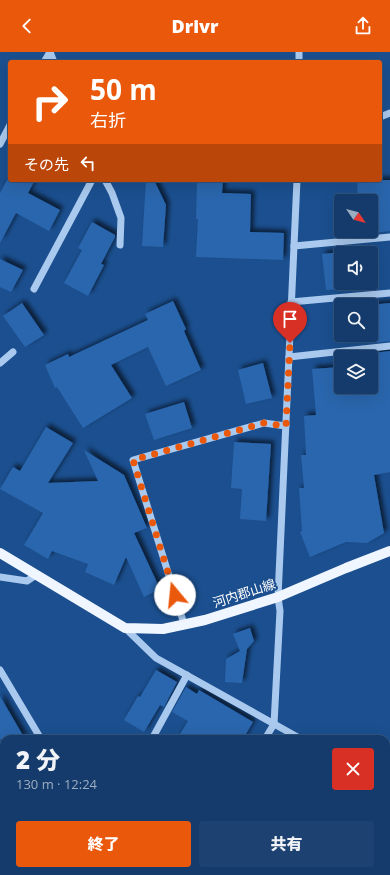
<!DOCTYPE html>
<html lang="ja">
<head>
<meta charset="utf-8">
<style>
	:root { --surface:#143b6b; --page:#1d4271; --text:#f1f3f6; --muted:#9dadc1; --line:#33557e; --accent:#ea580c }
	body { margin:0; font-family:"Open Sans","Noto Sans JP",sans-serif; background:var(--page); color:var(--text); height:100vh; display:flex; flex-direction:column; font-size:15px; white-space:nowrap }
	* { box-sizing:border-box; margin:0 }
	p { font-size:13px; color:var(--muted) }
	.icon { flex:none; width:22px; height:22px; fill:none; stroke:currentColor; stroke-width:2; stroke-linecap:round; stroke-linejoin:round }
	.map { position:relative; flex:1; overflow:hidden }
	.details { position:absolute; left:0px; top:683px; width:390px; height:140px; display:flex; flex-direction:column; background:var(--surface); border-radius:12px 12px 0 0; box-shadow:0 4px 16px #0002,0 0 0 1px var(--line) }
	.details>* { flex:none }
	.top-card { position:absolute; left:8px; top:8px; width:374px; height:122px; border-radius:4px; box-shadow:0 4px 16px #0002,0 0 0 1px var(--line); background:#ea580c; color:#fff; overflow:hidden }
	.needle { width:26px; rotate:125deg }
	.buttons { position:absolute; left:334px; top:142px; display:grid; gap:8px }
	.buttons a { display:grid; place-items:center; width:44px; height:44px; border-radius:4px; background:var(--surface); box-shadow:0 4px 16px #0002,0 0 0 1px var(--line); font-size:20px }
	.pin { position:absolute; display:grid; place-items:center; width:34px; height:34px; color:#fff; margin:-41px -17px; border-radius:50% 50% 50% 0; rotate:-45deg; box-shadow:0 0 4px #0007 }
	.pin .icon { rotate:45deg }
	.me { position:absolute; width:44px; margin:-22px; rotate:343deg; stroke-linejoin:round; filter:drop-shadow(0 0 3px #0008) }
	.turn { display:flex; align-items:center; gap:14px; height:84px; padding:0 16px; font-size:18px }
	.turn .icon { width:52px; height:52px; stroke-width:2.5 }
	.turn b { display:block; font-size:28px; line-height:34px }
	.then { display:flex; align-items:center; height:38px; padding:0 16px; background:#0003; gap:8px; font-size:15px }
	.round { display:grid; place-items:center; flex:none; width:42px; height:42px; border-radius:4px; background:var(--page) }
	.head { display:flex; align-items:center; justify-content:space-between; height:68px; padding:0 16px }
	h1 { font-size:24px; font-weight:800; line-height:30px }
	.button { display:flex; gap:8px; margin-top:auto; padding:8px 16px }
	.button a { flex:1; height:46px; border-radius:4px; background:var(--accent); color:#fff; font-size:16px; font-weight:800; line-height:46px; text-align:center }
	.button a+a { background:var(--page); color:var(--text) }
	header { display:flex; justify-content:space-between; align-items:center; height:52px; padding:0 16px; background:var(--accent); color:#fff; font-size:18px; font-weight:800 }
	.map>svg:first-child { display:block }
</style>
</head>
<body>
<header><svg class="icon" aria-label="back" viewBox="0 0 24 24"><path d="M15 5l-7 7 7 7"/></svg>Drivr<svg class="icon" aria-label="share" viewBox="0 0 24 24"><path d="M12 15V3M7 8l5-5 5 5M5 13v7h14v-7"/></svg></header>
<div class="map">
<svg width="390" height="823" viewBox="0 0 390 823">
	<defs>
		<filter id="shadow"><feDropShadow dx="3.5" dy="-3.5" stdDeviation="2" flood-color="#0009"/></filter>
	</defs>
	<rect width="100%" height="100%" fill="#1b4f8f"/>
	<g fill="#2a66ad" filter="url(#shadow)">
		<polygon points="7,128 35,128 28,141 60,158 49,179 16,161 0,191 0,141"/>
		<polygon points="146,128 154,128 166,153 163,195 142,194"/>
		<polygon points="197,128 223,128 222,141 251,142 250,180 284,181 283,208 196,205 198,167 196,167"/>
		<polygon points="357,128 390,128 390,179 371,181 371,149 358,149"/>
		<polygon points="92,170 115,183 115,185 101,212 104,213 88,244 64,231 82,198 78,196"/>
		<polygon points="341,200 341,237 326,238 322,202"/>
		<polygon points="0,207 23,218 11,240 0,235"/>
		<polygon points="173,249 186,277 184,279 201,318 166,334 148,295 111,313 132,346 83,376 57,335 55,336 45,313 68,302 69,305 148,268 145,262"/>
		<polygon points="22,251 44,283 25,295 3,264"/>
		<polygon points="390,251 390,289 374,291 371,253 370,253"/>
		<polygon points="390,299 390,420 374,423 384,481 367,491 346,490 310,505 300,480 302,479 299,436 304,436 301,403 306,403 304,364 316,363 312,317 341,315 341,335 371,335 371,308 375,308 374,301"/>
		<polygon points="263,311 272,346 246,352 238,318"/>
		<polygon points="184,350 192,376 154,388 145,362"/>
		<polygon points="46,375 73,391 48,431 98,429 84,398 124,423 147,476 134,481 160,537 144,545 126,505 114,533 85,520 88,512 52,499 48,507 24,493 43,461 0,437 13,415 20,419"/>
		<polygon points="234,390 271,392 266,469 240,467 242,437 231,436"/>
		<polygon points="250,576 254,589 247,597 242,631 225,630 226,607 240,599 233,582"/>
		<polygon points="156,618 177,630 164,655 160,653 144,680 124,668 138,644 140,645"/>
		<polygon points="186,635 197,642 199,638 253,670 243,687 177,687 188,669 172,660"/>
		<polygon points="0,644 25,687 0,687"/>
	</g>
	<g fill="none" stroke-linecap="round" stroke-linejoin="round">
		<g stroke="#a9c9ee" stroke-width="7">
			<polyline points="50,0 54,10"/>
			<polyline points="44,10 50,0"/>
			<polyline points="299,10 299,0"/>
			<polyline points="380,65 390,61"/>
			<polyline points="0,92 10,73"/>
			<polyline points="105,128 112,141 121,166 120,193"/>
			<polyline points="294,194 390,185"/>
			<polyline points="34,237 92,128"/>
			<polyline points="291,250 390,241"/>
			<polyline points="289,305 390,294"/>
			<polyline points="0,311 13,300"/>
			<polyline points="0,525 27,529 36,523"/>
			<polyline points="184,572 133,408 264,371 286,374"/>
			<polyline points="125,576 156,606 301,687"/>
			<polyline points="0,618 41,687"/>
			<polyline points="152,687 187,623"/>
			<polyline points="265,687 274,672 280,559 278,545 297,128"/>
			<polyline points="386,736 390,738"/>
			<polyline points="40,823 43,819"/>
			<polyline points="188,823 190,819"/>
			<polyline points="287,823 289,819"/>
			<polyline points="385,823 390,814"/>
		</g>
		<polyline stroke="#f0f6ff" stroke-width="10" points="0,501 125,576 163,577 205,568 278,545 346,516 390,499"/>
	</g>
	<g fill="none" stroke-linecap="round" stroke-linejoin="round">
		<polyline stroke="#ea580c" stroke-width="7" stroke-dasharray="0 12.6" points="175,543 133,408 264,371 286,374 290,291"/>
	</g>
	<g text-anchor="middle" dominant-baseline="central" stroke-width="4" stroke-linejoin="round" paint-order="stroke">
		<g font-size="13" fill="#fff" stroke="#1b4f8f">
			<text transform="translate(244 541) rotate(-18)">河内郡山線</text>
		</g>
	</g>
</svg>
<div class="buttons">
<a><svg class="needle" viewBox="-14 -14 28 28"><path d="M0-13l5 13h-10z" fill="#e53935"/><path d="M0 13l5-13h-10z" fill="#9dadc1"/></svg></a>
<a><svg class="icon" aria-label="sound" viewBox="0 0 24 24"><path d="M4 9h4l5-4v14l-5-4H4zM17 9q2 3 0 6"/></svg></a>
<a><svg class="icon" aria-label="search" viewBox="0 0 24 24"><circle cx="10" cy="10" r="6"/><path d="M15 15l6 6"/></svg></a>
<a><svg class="icon" aria-label="layers" viewBox="0 0 24 24"><path d="M12 4l9 5-9 5-9-5zM3 14l9 5 9-5"/></svg></a>
</div>
<div class="pin" style="left:290px;top:291px;background:#d93025"><svg class="icon" aria-label="arrive" viewBox="0 0 24 24"><path d="M6 21V4h12l-3 4 3 4H6"/></svg></div>
<svg class="me" style="left:175px;top:543px" viewBox="-20 -20 40 40"><circle r="19" fill="#fff"/><path d="M0-13L10 11 0 6-10 11z" fill="#ea580c"/></svg>
<div class="top-card">
<div class="turn"><svg class="icon" aria-label="right" viewBox="0 0 24 24"><path d="M7 20v-9h11M14 6l5 5-5 5"/></svg><div><b>50 m</b>右折</div></div>
<div class="then">その先<svg class="icon" aria-label="left" viewBox="0 0 24 24"><path d="M17 20v-9H6M10 6l-5 5 5 5"/></svg></div>
</div>
<section class="details">
<div class="head"><div><h1>2 分</h1><p>130 m · 12:24</p></div><a class="round" style="background:#d93025;color:#fff"><svg class="icon" aria-label="close" viewBox="0 0 24 24"><path d="M6 6l12 12M18 6L6 18"/></svg></a></div>
<div class="button"><a>終了</a><a>共有</a></div>
</section>
</div>
</body>
</html>
